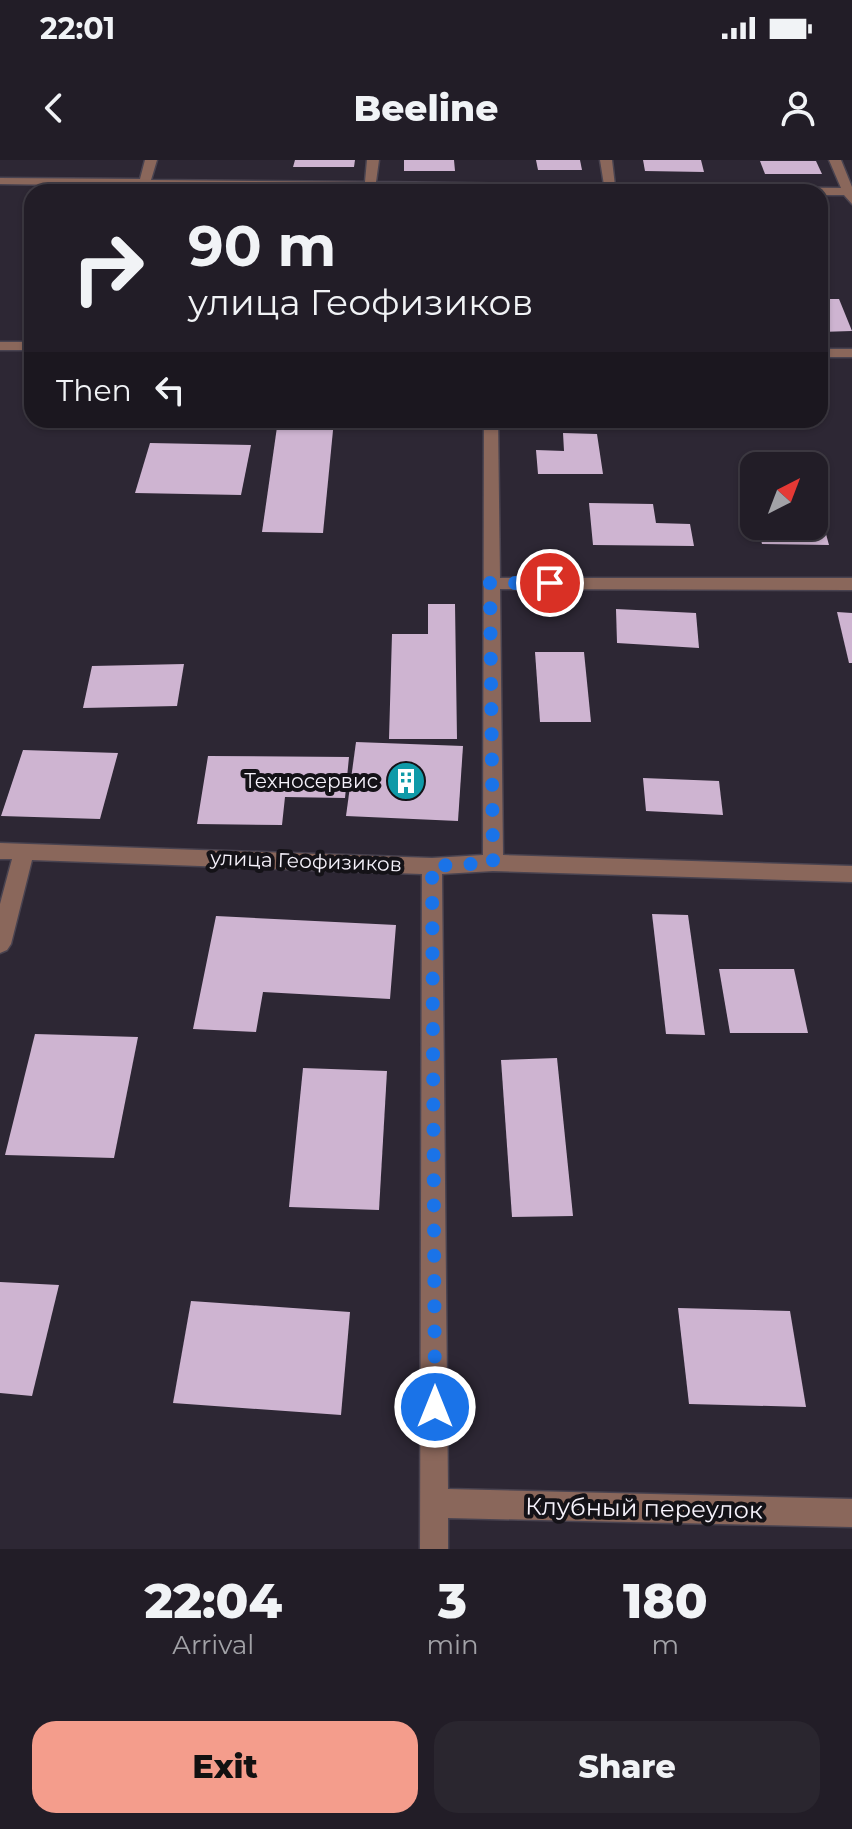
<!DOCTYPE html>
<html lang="en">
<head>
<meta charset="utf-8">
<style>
	:root { --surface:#221d27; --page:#2a262f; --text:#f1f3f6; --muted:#a2a2a7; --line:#3f3b44; --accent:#f49d8c }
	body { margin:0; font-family:Montserrat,sans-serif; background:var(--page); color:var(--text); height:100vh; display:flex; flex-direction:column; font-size:30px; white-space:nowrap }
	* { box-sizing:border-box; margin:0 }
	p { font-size:26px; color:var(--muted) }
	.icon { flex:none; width:44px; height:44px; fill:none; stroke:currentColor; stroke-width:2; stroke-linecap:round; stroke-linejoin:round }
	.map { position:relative; height:1389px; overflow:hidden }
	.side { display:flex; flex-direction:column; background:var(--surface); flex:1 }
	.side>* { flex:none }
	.guide { position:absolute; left:24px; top:24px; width:804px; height:244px; border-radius:24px; box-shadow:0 2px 6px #0004,0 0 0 2px var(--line); background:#221d27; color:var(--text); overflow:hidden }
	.needle { width:52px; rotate:42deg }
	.buttons { position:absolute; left:740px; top:292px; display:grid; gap:16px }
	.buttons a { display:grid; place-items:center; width:88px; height:88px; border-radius:16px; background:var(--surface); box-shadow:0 2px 6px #0004,0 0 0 2px var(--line); font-size:40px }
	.pin { position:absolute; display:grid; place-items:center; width:68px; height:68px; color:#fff; margin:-34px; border:4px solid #fff; border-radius:50%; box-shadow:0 2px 8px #0007 }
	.me { position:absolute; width:88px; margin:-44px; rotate:0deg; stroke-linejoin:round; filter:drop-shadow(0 0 6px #0008) }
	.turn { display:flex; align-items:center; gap:28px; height:168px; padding:0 32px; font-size:36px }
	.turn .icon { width:104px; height:104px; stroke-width:2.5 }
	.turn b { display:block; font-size:56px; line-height:68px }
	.then { display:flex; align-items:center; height:76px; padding:0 32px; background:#0003; gap:16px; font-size:30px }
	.eta { display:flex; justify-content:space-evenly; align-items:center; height:136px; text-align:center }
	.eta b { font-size:48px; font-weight:800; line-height:56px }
	.cta { display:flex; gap:16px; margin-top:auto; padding:16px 32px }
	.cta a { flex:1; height:92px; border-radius:24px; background:var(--accent); color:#111; font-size:32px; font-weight:800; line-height:92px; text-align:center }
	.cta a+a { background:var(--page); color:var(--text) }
	.status { display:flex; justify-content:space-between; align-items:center; height:56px; padding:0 40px; background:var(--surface); direction:ltr }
	.status svg { height:22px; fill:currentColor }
	header { display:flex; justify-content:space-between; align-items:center; height:104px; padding:0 32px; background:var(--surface); font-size:36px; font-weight:800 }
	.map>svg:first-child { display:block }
</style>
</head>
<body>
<div class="status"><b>22:01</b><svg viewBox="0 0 49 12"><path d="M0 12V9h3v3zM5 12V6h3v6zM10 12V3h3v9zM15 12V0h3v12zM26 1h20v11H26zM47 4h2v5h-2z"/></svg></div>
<header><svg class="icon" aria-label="back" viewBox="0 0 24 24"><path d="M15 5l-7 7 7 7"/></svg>Beeline<svg class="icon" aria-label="person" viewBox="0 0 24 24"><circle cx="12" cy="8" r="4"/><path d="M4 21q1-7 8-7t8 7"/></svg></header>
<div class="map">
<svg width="852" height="1389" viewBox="0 0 852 1389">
	<rect width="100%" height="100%" fill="#2d2734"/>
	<g fill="#ceb4d1">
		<polygon points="295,0 355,0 354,7 293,7"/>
		<polygon points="404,0 454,0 455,11 404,11"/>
		<polygon points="536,0 580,0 582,10 538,10"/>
		<polygon points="643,0 701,0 704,12 645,11"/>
		<polygon points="760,1 816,1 822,14 765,14"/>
		<polygon points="820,139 839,139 852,171 820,172"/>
		<polygon points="278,260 334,260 323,373 262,372"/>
		<polygon points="563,273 597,274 603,314 538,314 536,290 564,291"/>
		<polygon points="150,283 251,285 241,335 135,333"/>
		<polygon points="589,343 653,344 656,363 690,364 694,386 593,385"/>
		<polygon points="814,363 823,363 829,385 762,384 758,366"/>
		<polygon points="428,444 455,444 457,579 389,579 392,474 428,474"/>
		<polygon points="616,449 696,453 699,488 617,483"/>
		<polygon points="837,452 852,453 852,503 849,503"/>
		<polygon points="535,492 584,492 591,562 540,562"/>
		<polygon points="184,504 177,546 83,548 92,506"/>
		<polygon points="356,582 463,586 458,661 346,656"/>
		<polygon points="23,590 118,593 100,659 1,656"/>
		<polygon points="208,596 349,597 345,638 285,637 282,665 197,664"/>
		<polygon points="643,618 719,621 723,655 646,651"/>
		<polygon points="652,754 688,755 705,875 666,874"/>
		<polygon points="216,756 396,765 390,839 263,832 256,872 193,869"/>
		<polygon points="719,809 794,809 808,873 730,873"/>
		<polygon points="35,874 138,877 114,998 5,995"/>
		<polygon points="557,898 573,1056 512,1057 501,900"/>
		<polygon points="303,908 387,911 379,1050 289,1047"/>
		<polygon points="0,1122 59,1125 32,1236 0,1233"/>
		<polygon points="191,1141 350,1152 341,1255 173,1243"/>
		<polygon points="678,1148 790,1151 806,1247 689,1244"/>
	</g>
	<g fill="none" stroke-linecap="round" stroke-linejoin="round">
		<defs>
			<g id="minor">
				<polygon points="145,0 157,0 151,20 365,22 367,0 379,0 376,22 604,25 600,0 612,0 615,26 841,28 829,0 841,0 852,27 852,44 844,35 820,35 820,32 149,26 148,32 136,32 138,26 0,24 0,18 140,19"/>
				<rect x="0" y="182" width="32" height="8"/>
				<rect x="820" y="189" width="32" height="8"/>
				<polygon points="484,260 498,260 500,418 852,418 852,430 500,429 503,695 852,706 852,722 493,711 442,714 448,1329 852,1339 852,1367 448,1358 448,1389 420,1389 422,714 32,700 11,784 7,790 0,793 0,744 12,699 0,699 0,683 432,698 483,695"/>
			</g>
		</defs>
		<use href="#minor" stroke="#494350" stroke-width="3"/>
		<use href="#minor" fill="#8a675b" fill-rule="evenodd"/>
	</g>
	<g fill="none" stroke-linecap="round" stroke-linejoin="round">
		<polyline stroke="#1a73e8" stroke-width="14" stroke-dasharray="0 25.2" points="435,1247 432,706 493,703 490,423 550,423"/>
	</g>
	<defs>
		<symbol id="building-disc" viewBox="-11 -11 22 22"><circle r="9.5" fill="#0f9aa8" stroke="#141217"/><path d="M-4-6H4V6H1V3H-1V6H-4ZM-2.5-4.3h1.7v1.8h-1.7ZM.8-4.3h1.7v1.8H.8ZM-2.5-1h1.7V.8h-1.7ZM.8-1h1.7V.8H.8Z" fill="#fff"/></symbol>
	</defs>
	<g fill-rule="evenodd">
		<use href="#building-disc" x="384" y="599" width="44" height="44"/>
	</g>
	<g text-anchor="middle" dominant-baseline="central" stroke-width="8" stroke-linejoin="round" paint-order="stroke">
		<g font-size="20" fill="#f6f2fb" stroke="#141217" text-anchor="end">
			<text x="378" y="621">Техносервис</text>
		</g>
		<g font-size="20" fill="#f6f2fb" stroke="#141217">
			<text transform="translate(306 701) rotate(2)">улица Геофизиков</text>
		</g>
		<g font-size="24" fill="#f6f2fb" stroke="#141217">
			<text transform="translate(644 1348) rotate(1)">Клубный переулок</text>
		</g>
	</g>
</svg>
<div class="buttons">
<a><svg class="needle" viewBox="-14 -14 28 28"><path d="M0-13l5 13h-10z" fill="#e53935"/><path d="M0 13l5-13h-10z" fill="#a2a2a7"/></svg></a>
</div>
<div class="pin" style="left:550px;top:423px;background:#d93025"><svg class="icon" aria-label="arrive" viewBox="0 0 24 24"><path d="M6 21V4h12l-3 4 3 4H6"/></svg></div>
<svg class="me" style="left:435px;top:1247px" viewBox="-20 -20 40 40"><circle r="17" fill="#1a73e8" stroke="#fff" stroke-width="3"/><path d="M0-11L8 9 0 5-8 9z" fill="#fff"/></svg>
<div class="guide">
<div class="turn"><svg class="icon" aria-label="right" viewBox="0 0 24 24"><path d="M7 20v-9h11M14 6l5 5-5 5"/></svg><div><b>90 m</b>улица Геофизиков</div></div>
<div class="then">Then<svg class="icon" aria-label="left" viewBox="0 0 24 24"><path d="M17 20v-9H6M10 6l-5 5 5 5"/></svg></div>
</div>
</div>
<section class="side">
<div class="eta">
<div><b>22:04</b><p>Arrival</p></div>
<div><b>3</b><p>min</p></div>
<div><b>180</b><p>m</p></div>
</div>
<div class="cta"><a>Exit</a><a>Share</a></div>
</section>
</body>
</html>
